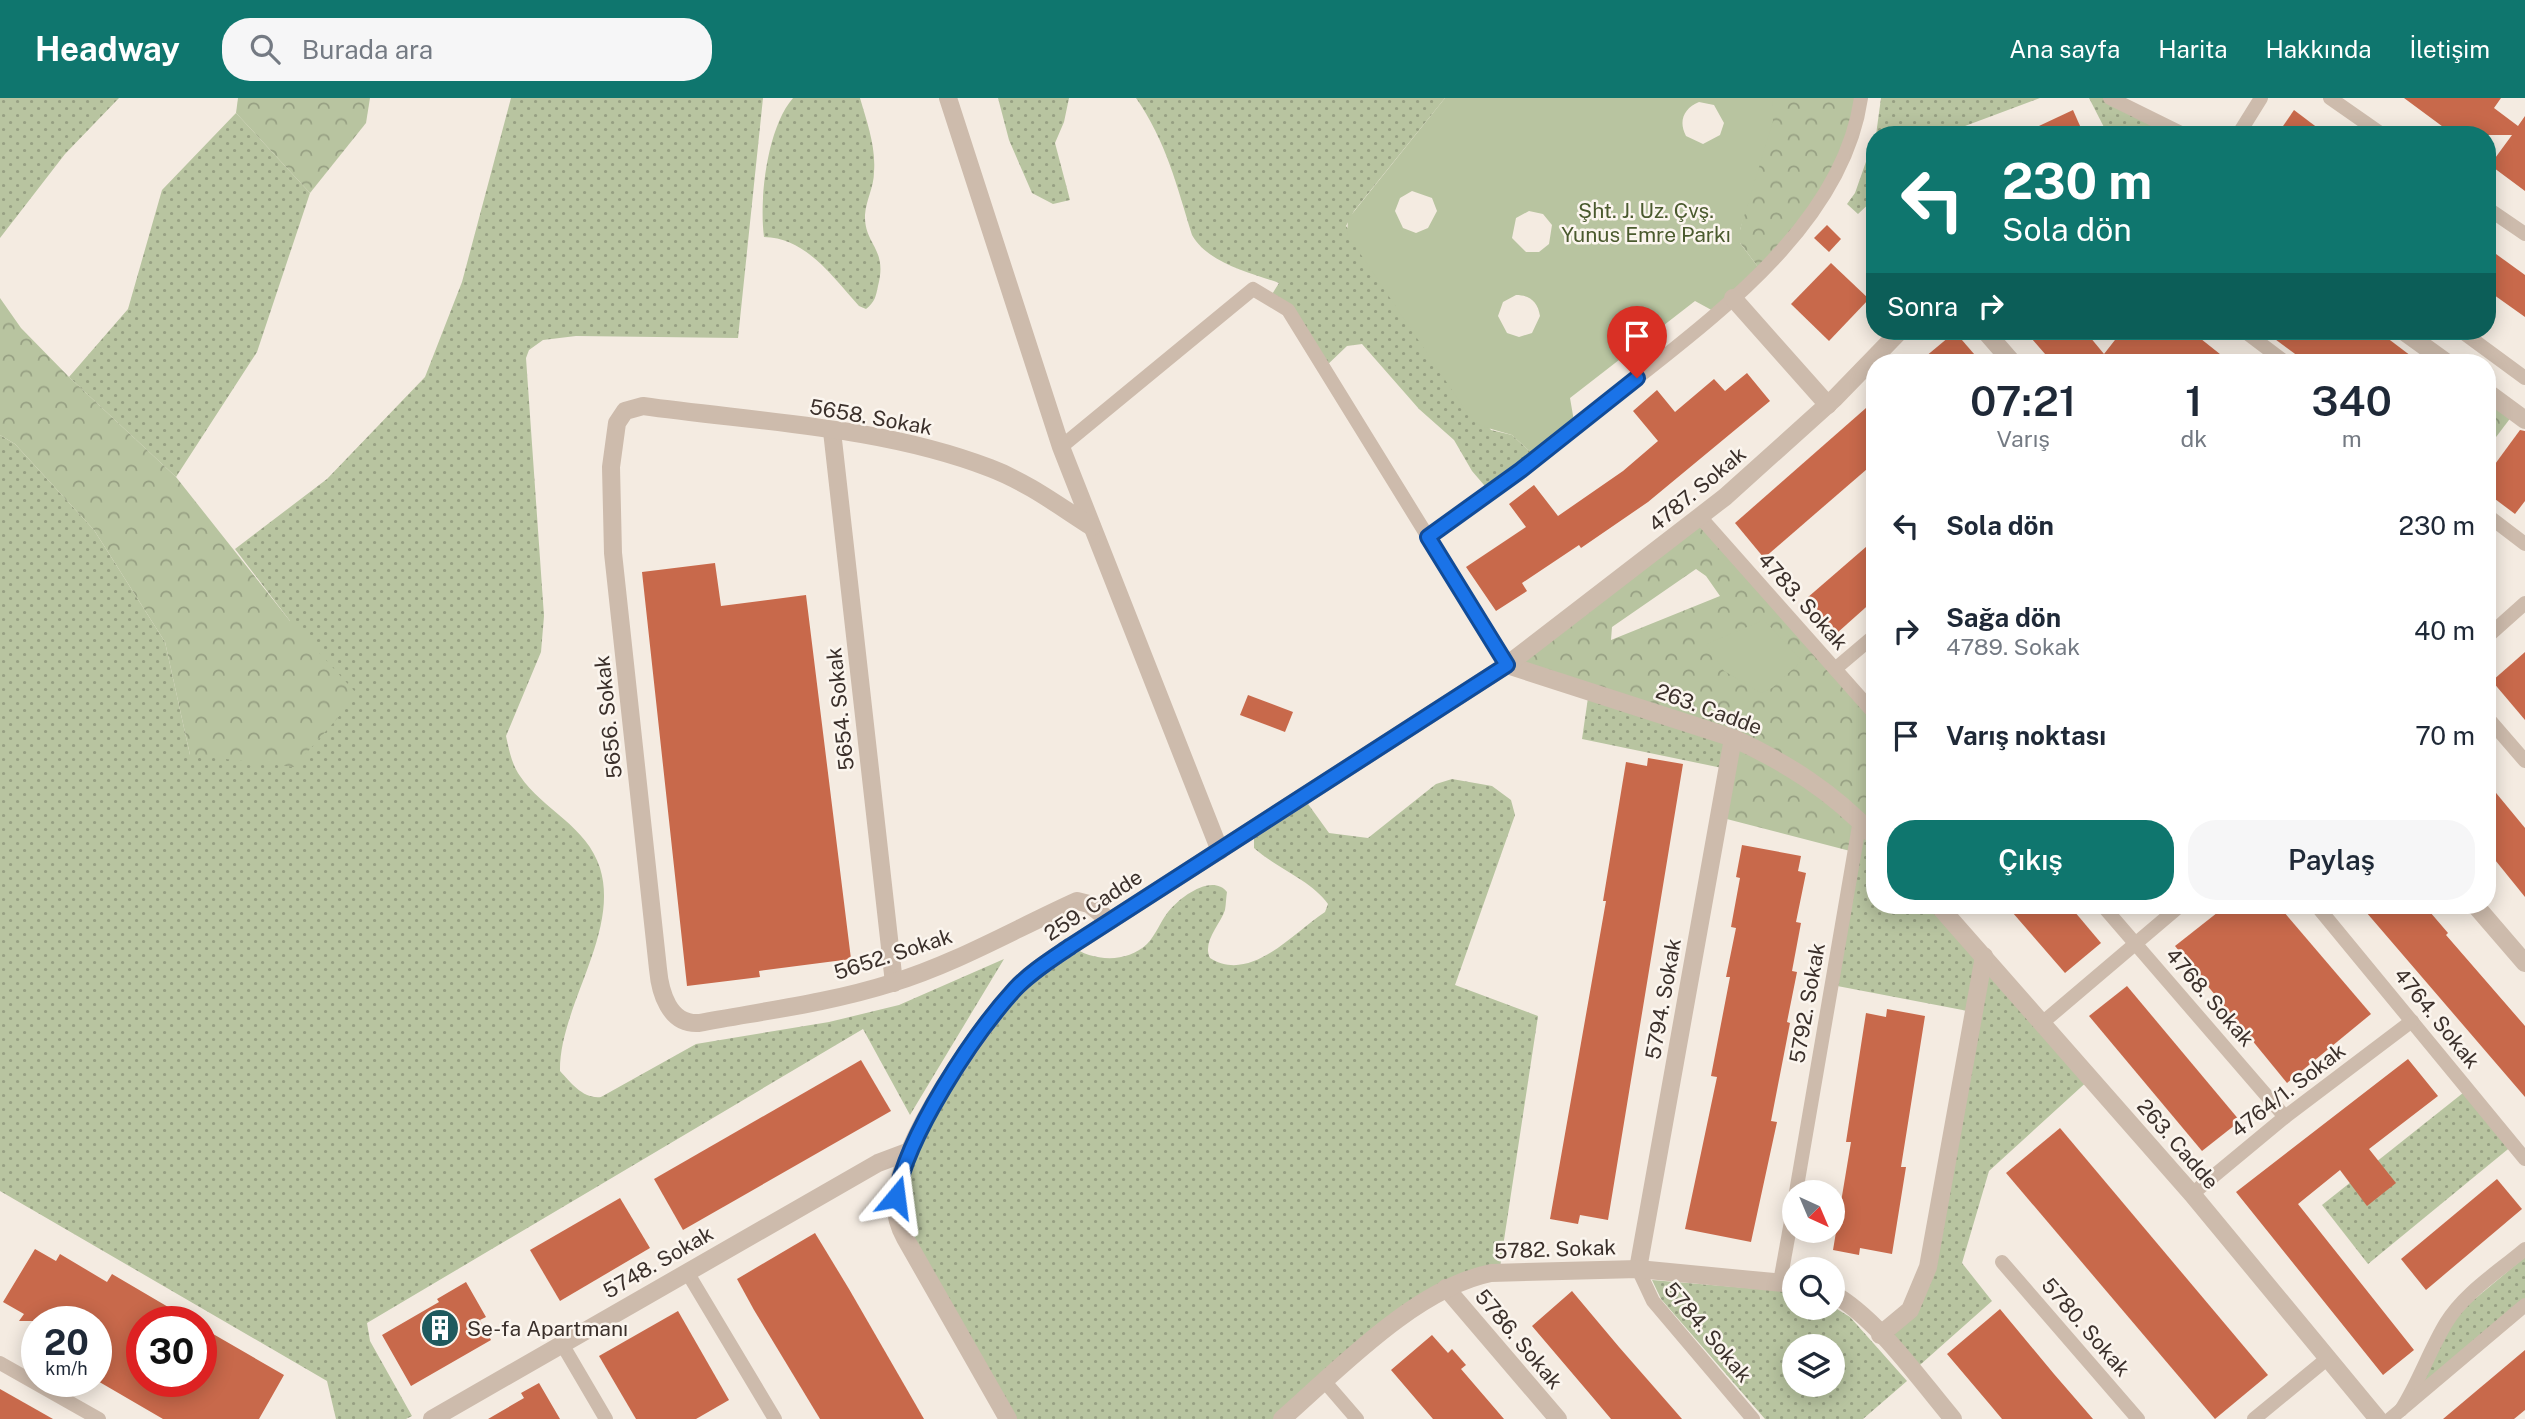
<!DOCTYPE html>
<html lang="tr">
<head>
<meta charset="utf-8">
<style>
	:root { --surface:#fff; --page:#f6f6f7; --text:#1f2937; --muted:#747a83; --accent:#0f766e }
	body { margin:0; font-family:"Public Sans",sans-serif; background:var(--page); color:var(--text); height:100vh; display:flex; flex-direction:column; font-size:26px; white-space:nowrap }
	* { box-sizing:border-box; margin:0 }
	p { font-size:23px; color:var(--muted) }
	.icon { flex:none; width:38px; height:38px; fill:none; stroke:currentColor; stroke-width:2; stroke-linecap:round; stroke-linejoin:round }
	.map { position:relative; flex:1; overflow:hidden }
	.drawer { position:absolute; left:1866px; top:256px; width:630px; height:560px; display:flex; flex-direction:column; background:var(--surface); border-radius:28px; box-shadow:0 4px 18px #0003 }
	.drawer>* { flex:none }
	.top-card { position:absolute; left:1866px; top:28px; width:630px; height:214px; border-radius:28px; box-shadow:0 4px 18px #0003; background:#0f766e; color:#fff; overflow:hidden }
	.needle { width:46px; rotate:136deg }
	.tools { position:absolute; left:1782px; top:1082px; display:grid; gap:14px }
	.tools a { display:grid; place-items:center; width:63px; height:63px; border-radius:50%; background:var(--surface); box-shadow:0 4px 18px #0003; font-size:35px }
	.speed { position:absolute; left:21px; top:1208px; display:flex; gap:14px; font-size:35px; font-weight:700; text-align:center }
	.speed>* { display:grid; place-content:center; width:91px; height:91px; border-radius:50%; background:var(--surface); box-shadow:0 4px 18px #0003; line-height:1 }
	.speed small { font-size:18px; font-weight:400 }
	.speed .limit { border:10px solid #d22; background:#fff; color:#111 }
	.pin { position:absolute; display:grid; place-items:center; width:60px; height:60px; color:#fff; margin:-72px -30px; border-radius:50% 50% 50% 0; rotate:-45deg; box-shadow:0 0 7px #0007 }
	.pin .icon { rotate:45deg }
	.me { position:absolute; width:77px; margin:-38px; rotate:16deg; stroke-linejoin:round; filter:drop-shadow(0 0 5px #0008) }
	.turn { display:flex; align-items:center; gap:24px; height:147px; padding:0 21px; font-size:32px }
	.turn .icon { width:91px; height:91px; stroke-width:2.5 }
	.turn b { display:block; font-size:49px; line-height:60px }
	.then { display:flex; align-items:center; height:66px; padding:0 21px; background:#0003; gap:14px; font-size:26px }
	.eta { display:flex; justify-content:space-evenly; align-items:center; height:119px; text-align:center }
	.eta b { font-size:42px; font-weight:600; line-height:49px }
	.primary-button { display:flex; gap:14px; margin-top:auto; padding:14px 21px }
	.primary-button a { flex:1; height:80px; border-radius:28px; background:var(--accent); color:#fff; font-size:28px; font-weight:600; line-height:80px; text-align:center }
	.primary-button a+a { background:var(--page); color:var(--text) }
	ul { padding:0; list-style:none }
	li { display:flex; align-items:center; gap:21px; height:105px; padding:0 21px }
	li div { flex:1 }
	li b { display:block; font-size:26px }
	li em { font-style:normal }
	header { display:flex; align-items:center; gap:42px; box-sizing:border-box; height:98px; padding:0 35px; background:var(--accent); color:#fff }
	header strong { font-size:33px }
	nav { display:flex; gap:38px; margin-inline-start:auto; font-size:24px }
	.search { width:490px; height:63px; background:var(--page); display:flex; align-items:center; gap:18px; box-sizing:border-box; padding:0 24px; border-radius:28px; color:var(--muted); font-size:26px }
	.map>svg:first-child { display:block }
</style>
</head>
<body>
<header>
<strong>Headway</strong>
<div class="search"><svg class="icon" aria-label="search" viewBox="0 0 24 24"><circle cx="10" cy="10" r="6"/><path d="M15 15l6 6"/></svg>Burada ara</div>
<nav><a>Ana sayfa</a><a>Harita</a><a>Hakkında</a><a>İletişim</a></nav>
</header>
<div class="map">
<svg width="2525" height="1321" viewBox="0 0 2525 1321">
	<defs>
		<pattern id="grass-dots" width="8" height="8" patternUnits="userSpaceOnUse" patternTransform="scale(1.75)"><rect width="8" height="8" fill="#b8c4a0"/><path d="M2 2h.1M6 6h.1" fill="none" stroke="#97a083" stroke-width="1.8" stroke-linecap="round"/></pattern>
		<pattern id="forest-crowns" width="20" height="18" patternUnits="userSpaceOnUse" patternTransform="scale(1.75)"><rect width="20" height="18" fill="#b8c4a0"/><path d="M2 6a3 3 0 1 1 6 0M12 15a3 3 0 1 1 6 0" fill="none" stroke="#97a083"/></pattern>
	</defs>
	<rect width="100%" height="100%" fill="#f4ebe1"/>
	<g fill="url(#grass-dots)" fill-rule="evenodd">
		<polygon points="0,0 119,0 65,56 0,140"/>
		<path d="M511 0H763L738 240 576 238 543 242 529 252 526 260 544 518 541 554 506 638C509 652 512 667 520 678 543 712 587 728 600 770 620 835 559 909 560 973 571 985 583 1001 601 999L696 946 829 924 899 907 1004 861 910 1017 863 931 367 1225 370 1243 412 1318 406 1321H336L327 1283 0 1093V337L15 346 94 432 165 544 190 657 290 523 235 451 327 381 425 279 462 184Z"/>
		<path d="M793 0H860C867 24 876 49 874 74 874 89 866 102 865 117 864 147 888 150 878 188 876 198 875 204 866 211L859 208C832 178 806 140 764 139 759 101 767 30 793 0Z"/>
		<polygon points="998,0 1069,0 1064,24 1055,45 1070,102 1053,106 1032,95 1009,42"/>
		<path d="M1136 0H1445L1354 113 1346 128 1491 332 1512 337 1537 360 1490 394 1472 373 1454 342 1419 311 1362 246 1347 248 1324 270 1288 212 1269 201 1279 185C1249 174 1209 166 1192 137 1177 88 1166 43 1136 0Z"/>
		<polygon points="1881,0 2040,0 1941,37 1876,37"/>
		<polygon points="2089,0 2111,0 2185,37 2108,37"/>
		<polygon points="236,15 310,95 257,254 176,379 69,279 128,211 162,92"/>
		<polygon points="1874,41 1874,101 1858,116 1847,106 1855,95"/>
		<polygon points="1589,593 1733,640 1727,671 1582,641"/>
		<path d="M1452 681 1492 688 1511 702 1515 717 1455 887 1538 918 1499 1175 1451 1187 1282 1321H1008L905 1140 899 1084 996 913 1071 848C1092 863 1126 866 1147 846 1156 837 1160 824 1168 814 1180 799 1212 775 1227 794 1226 800 1226 806 1225 812 1220 827 1202 844 1210 860 1251 886 1294 834 1325 814L1328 806C1311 782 1276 770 1254 750V730L1303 699 1329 735 1368 740 1436 686Z"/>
		<polygon points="1860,722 1874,738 1874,807 1938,807 2091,980 1989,1073 1962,1165 1992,1203 1912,1274 1880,1237 1921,1189 1973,914 1832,887"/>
		<polygon points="2468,991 2513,1047 2368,1166 2322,1107"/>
		<polygon points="2525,1159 2525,1201 2423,1285 2449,1229 2464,1210"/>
		<path d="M1652 1182 1794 1194V1209L1832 1208 1850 1219 1907 1283 1863 1321H1765L1661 1201ZM1794 1248H1832V1286H1794Z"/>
	</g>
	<g fill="url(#forest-crowns)" fill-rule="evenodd">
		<polygon points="238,0 370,0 366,25 310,95 236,15"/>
		<polygon points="1772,0 1861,0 1838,73 1761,173 1740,145 1740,132"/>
		<polygon points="0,200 21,230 69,279 176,379 290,523 358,597 294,669 190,657 165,544 94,432 15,346 0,337"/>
		<polygon points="2487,294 2515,314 2487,351"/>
		<path d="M1701 420 1874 615V738L1861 723 1854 754 1719 719 1732 640 1507 567ZM1696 471 1706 478 1720 498 1611 542 1612 529Z"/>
	</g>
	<g fill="#b8c4a0" fill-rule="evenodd">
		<path d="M1445 0H1772L1773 23 1740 132V145L1761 173 1717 215 1695 203 1570 300 1575 329 1537 360 1512 337 1481 328 1472 322 1347 136 1348 121ZM1699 4 1714 7 1724 25 1720 37 1703 46 1686 38C1678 23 1684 10 1699 4ZM1412 93 1432 100 1437 113 1428 130 1416 135 1403 130 1395 113 1400 100ZM1529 113 1543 116 1552 127 1549 146 1539 154H1526L1512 140 1516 120ZM1516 197C1530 197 1538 204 1540 218L1532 235 1519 239 1507 235 1498 218 1503 204Z"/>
		<polygon points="1764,522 1802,563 1772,590 1761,595 1724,573 1706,546"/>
	</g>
	<g fill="#c8694b">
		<polygon points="2404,0 2501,0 2494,10 2518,28 2525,18 2525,93 2490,67 2512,37 2454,37"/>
		<polygon points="2073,12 2084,37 2020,37"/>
		<polygon points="2294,12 2327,37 2277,37"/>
		<polygon points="1827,127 1841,141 1829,154 1814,140"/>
		<polygon points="2496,156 2525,177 2525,219 2487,192 2487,169"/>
		<polygon points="1831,165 1869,201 1829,243 1791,206"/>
		<polygon points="2025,233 2085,233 2104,256 2122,233 2191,233 2230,264 2052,264"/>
		<polygon points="2264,233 2378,233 2419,264 2306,264"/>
		<polygon points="1955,234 1981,264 1919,264"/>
		<polygon points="1747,275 1770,303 1648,404 1581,450 1579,447 1522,485 1527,493 1496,513 1466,469 1526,429 1509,406 1534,387 1558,418 1623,373 1658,343 1633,313 1657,292 1675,314 1714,281 1725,293"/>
		<polygon points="1874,303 1874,365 1764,460 1735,425"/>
		<polygon points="2520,332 2525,333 2525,403 2515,416 2487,395 2487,377"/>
		<polygon points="1874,442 1874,502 1837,535 1807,500"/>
		<polygon points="715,465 721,508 806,497 851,861 759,873 760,879 687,888 642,474"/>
		<polygon points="2525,554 2525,622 2492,583"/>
		<polygon points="1248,597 1293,614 1285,634 1240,617"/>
		<polygon points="1648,660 1683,666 1608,1122 1580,1117 1578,1126 1550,1121 1606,803 1603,803 1626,664 1647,668"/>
		<polygon points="2487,684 2525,730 2525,799 2487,752"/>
		<polygon points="1742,747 1801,758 1798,773 1806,775 1796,824 1801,825 1792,873 1797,874 1787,924 1790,925 1771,1023 1777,1024 1751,1144 1685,1131 1717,979 1711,978 1730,879 1726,879 1736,830 1731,829 1740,780 1736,779"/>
		<polygon points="2006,807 2069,807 2101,845 2065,875"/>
		<polygon points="2227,807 2278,807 2371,916 2287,985 2175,848"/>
		<polygon points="2360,807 2424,807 2448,835 2446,837 2525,928 2525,999"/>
		<polygon points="2127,888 2240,1023 2202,1053 2089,918"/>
		<polygon points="1887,911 1925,918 1901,1069 1906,1069 1892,1156 1860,1150 1859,1157 1833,1152 1851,1044 1846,1044 1866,915 1886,919"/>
		<polygon points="2408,961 2438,998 2369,1051 2396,1085 2367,1108 2340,1072 2298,1106 2414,1252 2383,1277 2236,1094"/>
		<polygon points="861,962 891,1013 683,1132 654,1081"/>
		<polygon points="2060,1030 2268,1277 2215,1321 2006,1075"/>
		<polygon points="2497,1081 2522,1111 2426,1192 2401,1161"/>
		<polygon points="620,1100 650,1150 560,1203 530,1152"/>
		<polygon points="815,1135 849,1191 924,1321 820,1321 754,1212 737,1181"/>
		<polygon points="35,1151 56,1163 60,1156 107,1184 112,1176 192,1223 142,1223 142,1283 201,1283 201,1229 284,1277 259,1321 163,1321 96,1282 96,1223 19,1223 24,1216 3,1204"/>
		<polygon points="466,1184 486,1219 480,1222 491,1242 411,1288 382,1237 439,1204 437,1201"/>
		<polygon points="1572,1193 1619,1249 1682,1321 1611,1321 1595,1302 1532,1228"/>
		<polygon points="2000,1211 2054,1276 2093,1321 2002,1321 1992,1309 1947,1256"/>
		<polygon points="678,1213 729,1302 696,1321 636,1321 599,1258"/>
		<polygon points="1432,1237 1448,1255 1452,1251 1466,1267 1461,1271 1504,1321 1433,1321 1391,1272"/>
		<polygon points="2525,1252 2525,1312 2514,1321 2443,1321"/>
		<polygon points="539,1285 560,1321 488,1321 524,1300 521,1295"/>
		<polygon points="0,1291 53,1321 0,1321"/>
	</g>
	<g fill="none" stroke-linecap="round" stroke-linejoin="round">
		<g stroke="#cdbbac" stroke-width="14">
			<polyline points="2110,0 2185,37"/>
			<polyline points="2330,0 2383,37"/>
			<polyline points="2238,37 2261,0"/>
			<polyline points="2487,110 2525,136"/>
			<polyline points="2244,233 2285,264"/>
			<polyline points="2461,233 2525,280"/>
			<polyline points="1061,349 1253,191 1288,212 1507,567"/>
			<polyline points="2487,417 2525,446"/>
			<polyline points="1701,420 1874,615"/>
			<path d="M1428 439C1494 391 1558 343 1622 292 1715 218 1843 126 1861 0"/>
			<polyline points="2487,539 2525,505"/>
			<polyline points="1835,571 1874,538"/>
			<polyline points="2487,619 2525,663"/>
			<polyline points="2102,807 2285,1019"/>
			<polyline points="2316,807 2525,1061"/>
			<polyline points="2042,925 2181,807"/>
			<polyline points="1796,1094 1860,722"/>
			<polyline points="2192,1096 2285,1019 2412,923"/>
			<polyline points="2002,1164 2138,1321"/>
			<polyline points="1638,1171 1653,1203 1753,1321"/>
			<polyline points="687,1174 775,1321"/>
			<polyline points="1780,1184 1794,1107"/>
			<polyline points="562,1246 606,1321"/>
			<polyline points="0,1265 99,1321"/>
			<polyline points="1325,1284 1357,1321"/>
			<path d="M2401 1312C2419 1284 2429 1253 2446 1225 2464 1195 2498 1174 2525 1151"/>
			<polyline points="2254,1321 2328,1260"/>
			<polyline points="2390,1321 2525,1207"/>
		</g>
		<g stroke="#cdbbac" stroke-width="18">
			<polyline points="948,0 1061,349 1220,753"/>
			<polyline points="1733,200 1828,307"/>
			<polyline points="1985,233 2012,264"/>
			<polyline points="2403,233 2446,264"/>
			<polyline points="2487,294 2525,322"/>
			<polyline points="832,333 894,885"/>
			<path d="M1092 429C1059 408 1027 384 990 370 881 328 757 324 643 308L625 313 617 325 611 369 613 455 658 871C660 894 669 927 699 925 763 913 829 905 892 885 957 865 1015 831 1077 803L1089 806 1110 823"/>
			<path d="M1507 567 1733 640C1787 665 1833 694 1874 738"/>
			<polyline points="1938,807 2192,1096 2378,1321"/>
			<polyline points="2475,807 2525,865"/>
			<polyline points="1638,1171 1733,640"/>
			<polyline points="1446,1190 1558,1321"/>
			<path d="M1832 1195C1878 1221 1919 1281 1953 1321"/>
			<polyline points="1880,1237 1910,1212 1928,1169 1984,858"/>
			<polyline points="432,1321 878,1065 910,1053"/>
			<path d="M1008 1321 905 1140C898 1127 894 1114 896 1099 901 1044 977 932 1015 891 1031 874 1052 861 1071 848L1507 567 1725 399 1835 300 1900 233"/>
			<path d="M1282 1321C1339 1271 1416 1190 1491 1175L1638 1171 1794 1186"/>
		</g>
	</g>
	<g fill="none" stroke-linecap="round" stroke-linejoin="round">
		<defs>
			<path id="route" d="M896 1099C907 1037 973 937 1015 891 1031 874 1052 861 1071 848L1507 567 1428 439 1521 372 1637 280"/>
		</defs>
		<use href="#route" stroke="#114b97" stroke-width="18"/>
		<use href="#route" stroke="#1a73e8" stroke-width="12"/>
	</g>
	<defs>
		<symbol id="building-disc" viewBox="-11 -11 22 22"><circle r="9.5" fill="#1f5a5e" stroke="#fbf5ee"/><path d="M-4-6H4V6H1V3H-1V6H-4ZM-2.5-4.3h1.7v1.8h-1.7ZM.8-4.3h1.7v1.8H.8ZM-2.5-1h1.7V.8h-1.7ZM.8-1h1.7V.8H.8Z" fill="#fff"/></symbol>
	</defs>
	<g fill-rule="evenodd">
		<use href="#building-disc" x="418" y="1208" width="44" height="44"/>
	</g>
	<g text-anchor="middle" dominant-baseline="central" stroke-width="5" stroke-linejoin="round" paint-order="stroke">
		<g font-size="21" fill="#4a5a2e" stroke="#fbf5ee">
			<text x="1646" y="112">Şht. J. Uz. Çvş.<tspan x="1646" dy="24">Yunus Emre Parkı</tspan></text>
		</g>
		<g font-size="21" fill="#3b302b" stroke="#fbf5ee">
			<text transform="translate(871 319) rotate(10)">5658. Sokak</text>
			<text transform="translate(1697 391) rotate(-40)">4787. Sokak</text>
			<text transform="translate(1803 503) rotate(48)">4783. Sokak</text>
			<text transform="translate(840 611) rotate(-96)">5654. Sokak</text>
			<text transform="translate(1709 611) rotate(20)">263. Cadde</text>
			<text transform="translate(608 619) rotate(-96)">5656. Sokak</text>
			<text transform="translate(1093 807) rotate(-33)">259. Cadde</text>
			<text transform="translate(893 856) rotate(-18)">5652. Sokak</text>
			<text transform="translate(2210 899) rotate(49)">4768. Sokak</text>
			<text transform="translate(1663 901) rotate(-80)">5794. Sokak</text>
			<text transform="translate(1807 905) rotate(-80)">5792. Sokak</text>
			<text transform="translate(2437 920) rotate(51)">4764. Sokak</text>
			<text transform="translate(2288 992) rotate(-38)">4764/1. Sokak</text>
			<text transform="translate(2178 1046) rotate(49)">263. Cadde</text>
			<text transform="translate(1555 1151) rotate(-2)">5782. Sokak</text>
			<text transform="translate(658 1164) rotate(-30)">5748. Sokak</text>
			<text transform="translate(2086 1229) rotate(49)">5780. Sokak</text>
			<text transform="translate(1708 1234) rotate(50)">5784. Sokak</text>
			<text transform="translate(1519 1241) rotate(50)">5786. Sokak</text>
		</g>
		<g font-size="21" fill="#3b302b" stroke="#fbf5ee" text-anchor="start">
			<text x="467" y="1230">Se-fa Apartmanı</text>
		</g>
	</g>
</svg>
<div class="tools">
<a><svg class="needle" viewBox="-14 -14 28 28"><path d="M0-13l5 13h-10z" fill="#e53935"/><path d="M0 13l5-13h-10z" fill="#747a83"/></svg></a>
<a><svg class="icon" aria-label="search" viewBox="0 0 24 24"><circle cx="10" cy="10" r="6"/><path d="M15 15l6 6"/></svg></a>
<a><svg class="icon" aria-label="layers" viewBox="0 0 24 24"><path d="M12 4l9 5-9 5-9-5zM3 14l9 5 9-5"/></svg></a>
</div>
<div class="speed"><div>20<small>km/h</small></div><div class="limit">30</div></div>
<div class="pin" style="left:1637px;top:280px;background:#d93025"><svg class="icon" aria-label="arrive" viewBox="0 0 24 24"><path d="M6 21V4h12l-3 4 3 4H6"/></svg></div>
<svg class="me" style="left:896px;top:1099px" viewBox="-20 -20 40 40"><path d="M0-17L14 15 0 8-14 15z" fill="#1a73e8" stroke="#fff" stroke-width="4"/></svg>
<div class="top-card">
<div class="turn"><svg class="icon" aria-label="left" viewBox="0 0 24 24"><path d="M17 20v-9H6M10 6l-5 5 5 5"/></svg><div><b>230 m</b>Sola dön</div></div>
<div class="then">Sonra<svg class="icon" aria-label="right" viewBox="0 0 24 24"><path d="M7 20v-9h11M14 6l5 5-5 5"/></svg></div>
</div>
<section class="drawer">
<div class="eta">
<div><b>07:21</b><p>Varış</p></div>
<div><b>1</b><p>dk</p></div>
<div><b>340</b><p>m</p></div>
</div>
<ul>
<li><svg class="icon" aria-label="left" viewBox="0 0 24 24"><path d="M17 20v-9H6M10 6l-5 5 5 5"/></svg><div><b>Sola dön</b></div><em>230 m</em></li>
<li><svg class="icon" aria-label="right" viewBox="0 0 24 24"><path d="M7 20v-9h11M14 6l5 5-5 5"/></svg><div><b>Sağa dön</b><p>4789. Sokak</p></div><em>40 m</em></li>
<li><svg class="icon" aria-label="arrive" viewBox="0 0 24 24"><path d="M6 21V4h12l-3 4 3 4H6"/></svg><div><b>Varış noktası</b></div><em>70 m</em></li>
</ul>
<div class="primary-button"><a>Çıkış</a><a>Paylaş</a></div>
</section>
</div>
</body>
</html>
